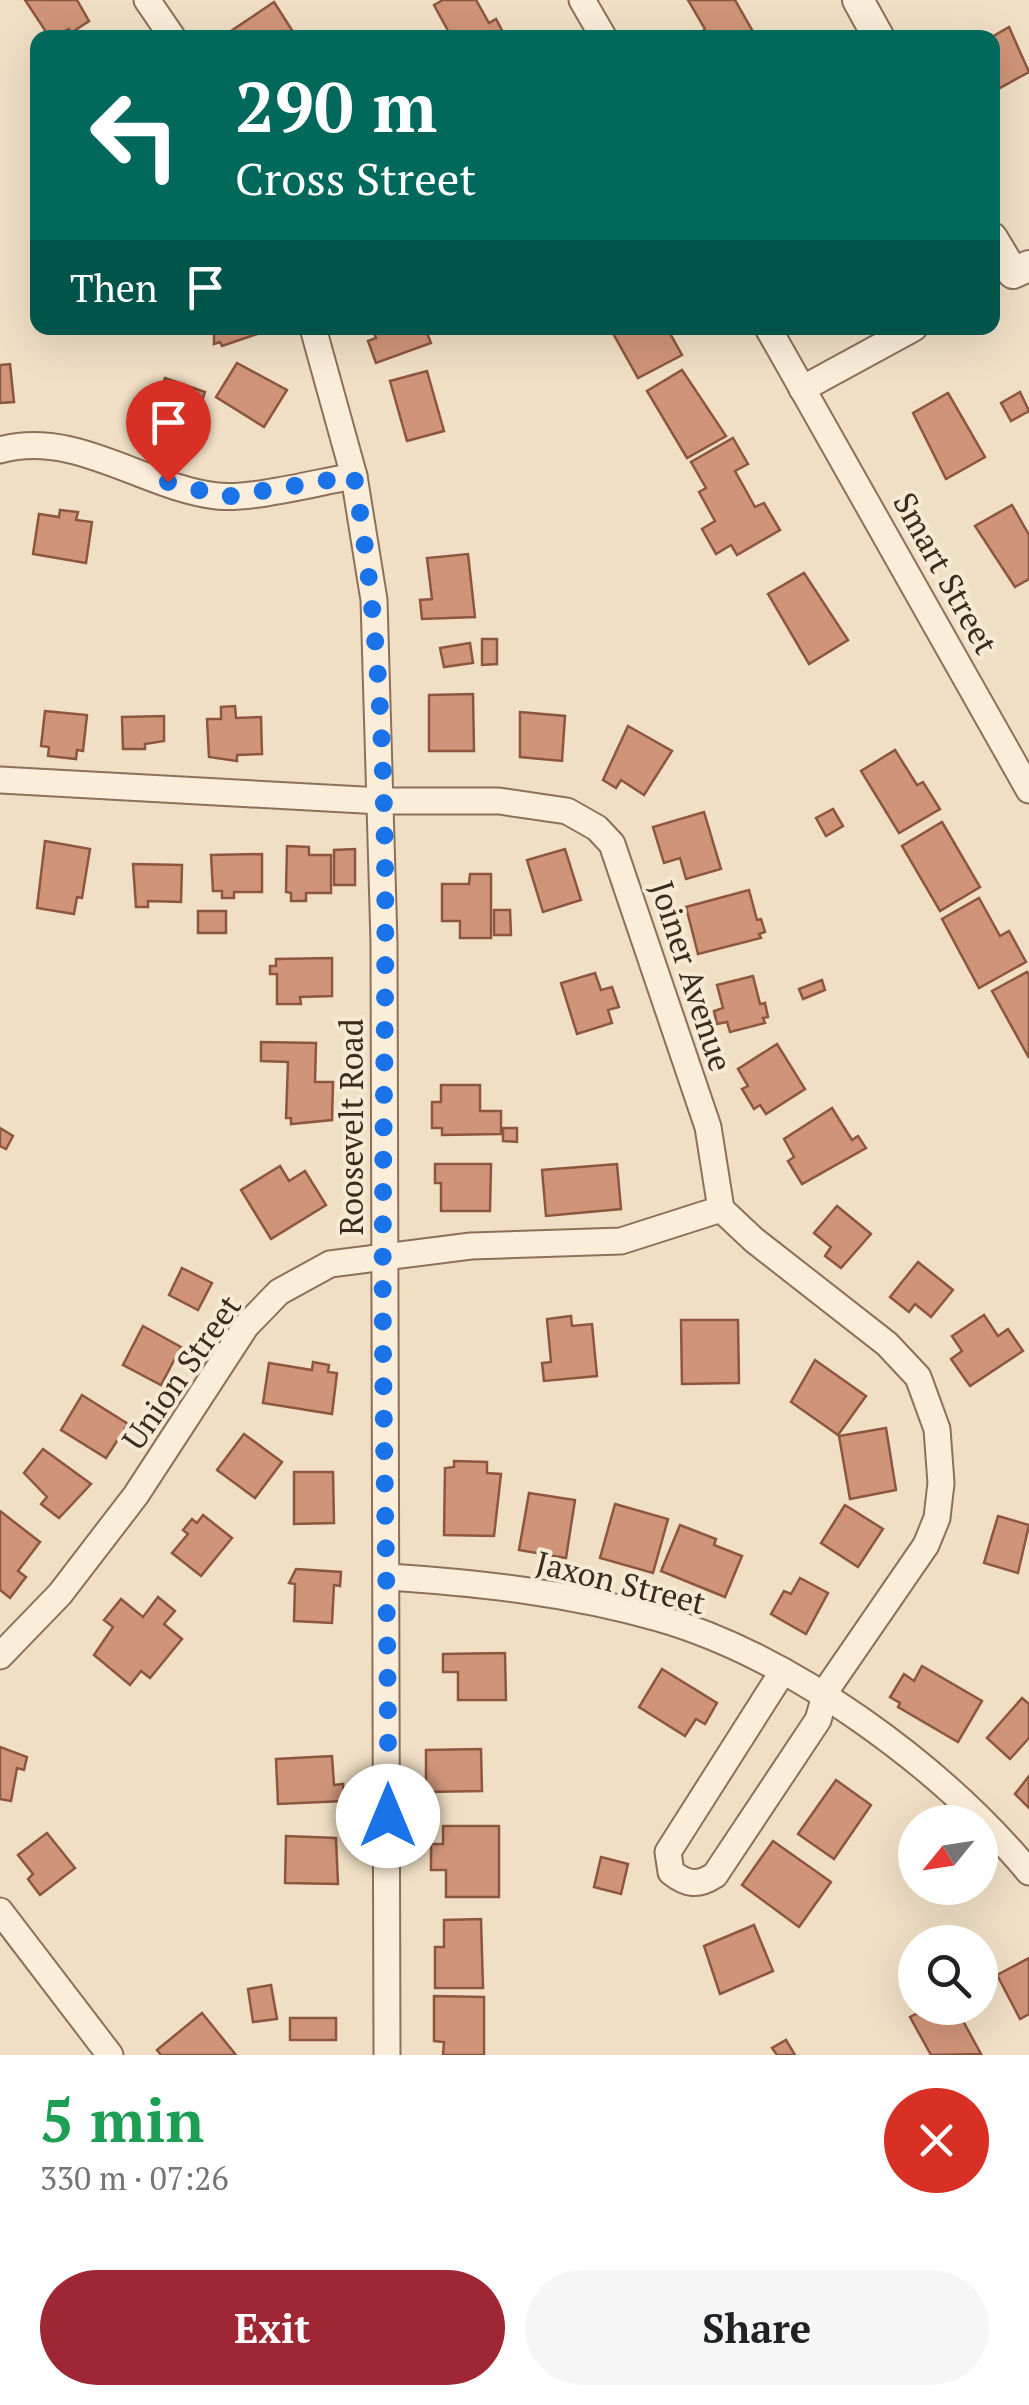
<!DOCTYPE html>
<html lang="en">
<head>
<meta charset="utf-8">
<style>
	:root { --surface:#fff; --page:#f6f6f6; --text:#202124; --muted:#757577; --accent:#9f2733 }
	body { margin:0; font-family:"PT Serif",serif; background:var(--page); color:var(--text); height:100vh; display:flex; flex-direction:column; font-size:38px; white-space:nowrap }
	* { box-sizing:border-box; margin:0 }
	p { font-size:32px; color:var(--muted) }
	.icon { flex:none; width:55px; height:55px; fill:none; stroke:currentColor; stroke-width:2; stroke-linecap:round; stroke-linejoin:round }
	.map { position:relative; height:2055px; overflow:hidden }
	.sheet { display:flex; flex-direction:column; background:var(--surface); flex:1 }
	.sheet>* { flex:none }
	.banner { position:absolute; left:30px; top:30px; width:970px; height:305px; border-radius:20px; box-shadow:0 10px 40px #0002; background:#00695c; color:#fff; overflow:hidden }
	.needle { width:65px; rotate:240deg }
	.fabs { position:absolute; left:898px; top:1805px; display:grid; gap:20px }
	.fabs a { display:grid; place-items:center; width:100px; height:100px; border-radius:50%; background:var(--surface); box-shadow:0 10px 40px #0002; font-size:50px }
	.pin { position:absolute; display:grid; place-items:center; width:85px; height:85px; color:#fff; margin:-102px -42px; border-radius:50% 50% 50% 0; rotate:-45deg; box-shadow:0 0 10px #0007 }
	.pin .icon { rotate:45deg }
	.me { position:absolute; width:110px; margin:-55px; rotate:0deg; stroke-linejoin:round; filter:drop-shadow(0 0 8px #0008) }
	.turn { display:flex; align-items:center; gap:35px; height:210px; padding:0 40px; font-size:45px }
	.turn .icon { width:130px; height:130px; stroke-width:2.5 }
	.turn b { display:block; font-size:70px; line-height:85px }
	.then { display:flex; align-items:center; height:95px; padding:0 40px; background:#0003; gap:20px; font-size:38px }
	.round { display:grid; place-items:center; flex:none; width:105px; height:105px; border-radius:52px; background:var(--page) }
	.overview { display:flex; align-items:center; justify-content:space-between; height:170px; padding:0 40px }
	h1 { font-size:60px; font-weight:700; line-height:75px; color:#1e9e55 }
	.primary-button { display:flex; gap:20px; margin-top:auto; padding:20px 40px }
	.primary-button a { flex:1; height:115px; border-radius:60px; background:var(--accent); color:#fff; font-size:40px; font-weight:700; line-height:115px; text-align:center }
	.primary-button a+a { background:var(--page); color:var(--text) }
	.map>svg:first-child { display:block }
</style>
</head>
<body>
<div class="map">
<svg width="1029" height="2055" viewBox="0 0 1029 2055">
	<rect width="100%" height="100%" fill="#f0dfc5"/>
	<g fill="#d09579" stroke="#8d563e" stroke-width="2.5">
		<polygon points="25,0 77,0 89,21 71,33 69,29 50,38"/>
		<polygon points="443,0 476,0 489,23 496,19 506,38 452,38 434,5"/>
		<polygon points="688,0 735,0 756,37 695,38 705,29"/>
		<polygon points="274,2 297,38 235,38 231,31"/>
		<polygon points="1009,27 1029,72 998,89 992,80 990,38"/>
		<polygon points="214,328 261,328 263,332 222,346 220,342 214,344"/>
		<polygon points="372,328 425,328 431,343 376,363 368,341 376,338"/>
		<polygon points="610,328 667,328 682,355 638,378"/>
		<polygon points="237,363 287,390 264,427 216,397"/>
		<polygon points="10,364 14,402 0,403 0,365"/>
		<polygon points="682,370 726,436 687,458 647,391"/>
		<polygon points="427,371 444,431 407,441 390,381"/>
		<polygon points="165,378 205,392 185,449 161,441 165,431 148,425"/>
		<polygon points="1020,392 1029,411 1011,421 1001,403"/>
		<polygon points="948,393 985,457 946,479 913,413"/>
		<polygon points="733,438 748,464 735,471 755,507 764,503 780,530 737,555 731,545 716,554 702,529 715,521 699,492 706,488 691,462"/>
		<polygon points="1012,505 1029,535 1029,579 1015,587 975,526"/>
		<polygon points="60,510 78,512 76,520 92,522 86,563 33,554 39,514 59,517"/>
		<polygon points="468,554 475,617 422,619 420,600 432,599 427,558"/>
		<polygon points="804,573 848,640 809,664 768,594"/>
		<polygon points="482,639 497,639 497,664 482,665"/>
		<polygon points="470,643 473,663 444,667 440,648"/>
		<polygon points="473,694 474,751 429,751 429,695"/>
		<polygon points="235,706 236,718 261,717 262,754 237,755 237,761 209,757 207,719 221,719 221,707"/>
		<polygon points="45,711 87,715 83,751 77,750 76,759 48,756 49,747 41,746"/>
		<polygon points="520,712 565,716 562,761 520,757"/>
		<polygon points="164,716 164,741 145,744 145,749 123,749 122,717"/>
		<polygon points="628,726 672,751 644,795 621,780 616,788 603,780"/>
		<polygon points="895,750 917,785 923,782 940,809 899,833 861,771"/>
		<polygon points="833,809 843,826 826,836 816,818"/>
		<polygon points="704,812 721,869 686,879 680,858 664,863 653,827"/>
		<polygon points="942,822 980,887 940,911 902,846"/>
		<polygon points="45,841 90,849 82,898 77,897 74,914 37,908"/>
		<polygon points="287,846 309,847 309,855 331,855 331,893 306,893 306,901 291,901 291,893 286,892"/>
		<polygon points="355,849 355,885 334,885 334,850"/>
		<polygon points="565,849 581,900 543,912 527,860"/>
		<polygon points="262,854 262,892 234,892 234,898 222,898 222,891 213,891 211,855"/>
		<polygon points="133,864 182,865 181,902 148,901 148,907 136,907"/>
		<polygon points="470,874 491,874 491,938 460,938 460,921 442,921 442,884 469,884"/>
		<polygon points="749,890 757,920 761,919 765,932 759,934 761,938 698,954 686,907"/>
		<polygon points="979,898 1000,936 1009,931 1026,962 979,988 942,919"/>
		<polygon points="494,910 510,910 511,935 494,935"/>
		<rect x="198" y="911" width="28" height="22"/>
		<polygon points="332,958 332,996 300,997 301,1004 277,1004 277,974 270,974 270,966 276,966 276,959"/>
		<polygon points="1027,972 1029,975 1029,1058 992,991"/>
		<polygon points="595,973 601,990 612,987 619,1007 608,1010 612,1023 577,1034 561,983"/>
		<polygon points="753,976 760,1004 765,1003 768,1017 763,1018 765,1023 730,1032 727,1022 717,1024 714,1011 723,1008 717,985"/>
		<polygon points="822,980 825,990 803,999 799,989"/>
		<polygon points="261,1042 316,1043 315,1082 333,1082 332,1120 291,1124 291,1118 286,1118 288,1062 261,1061"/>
		<polygon points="777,1044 805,1089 766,1114 760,1105 754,1109 742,1089 748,1086 738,1069"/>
		<polygon points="441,1085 480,1085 480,1111 501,1111 501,1134 442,1135 442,1128 432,1128 432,1102 441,1102"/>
		<polygon points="832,1108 852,1140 858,1136 866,1148 802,1184 788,1161 794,1157 784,1139"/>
		<polygon points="0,1128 13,1136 6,1149 0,1146"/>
		<polygon points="503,1128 517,1128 517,1142 503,1141"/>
		<polygon points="435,1164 491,1164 490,1211 441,1211 441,1183 435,1183"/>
		<polygon points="617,1164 621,1209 546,1216 542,1170"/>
		<polygon points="280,1166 289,1181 305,1171 326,1205 271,1239 241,1190"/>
		<polygon points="837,1206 871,1234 841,1268 825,1256 831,1247 814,1233"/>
		<polygon points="918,1262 953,1290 931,1317 915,1304 909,1312 890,1297"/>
		<polygon points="182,1268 212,1283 198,1310 169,1295"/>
		<polygon points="984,1315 998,1336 1008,1329 1023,1351 970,1386 951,1359 962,1351 952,1336"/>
		<polygon points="571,1316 572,1326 592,1324 597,1376 544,1381 542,1363 551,1362 547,1319"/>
		<polygon points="681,1320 738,1320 739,1383 682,1384"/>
		<polygon points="143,1326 181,1347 161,1385 123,1365"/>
		<polygon points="815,1360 866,1396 838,1435 791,1402"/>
		<polygon points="313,1362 329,1365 328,1372 337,1373 332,1414 263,1403 269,1363 312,1370"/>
		<polygon points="82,1395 128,1424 106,1458 61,1430"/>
		<polygon points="886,1428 896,1490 850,1499 839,1436"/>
		<polygon points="244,1434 282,1462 255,1498 217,1470"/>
		<polygon points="43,1449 91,1484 59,1518 41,1504 47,1497 24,1473"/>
		<polygon points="454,1461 487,1462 487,1473 501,1474 494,1536 444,1535 445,1468 454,1467"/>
		<polygon points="294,1472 333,1472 334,1523 294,1524"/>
		<polygon points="529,1493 575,1500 566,1558 519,1550"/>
		<polygon points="615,1504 668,1519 653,1573 600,1558"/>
		<polygon points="845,1505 883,1529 858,1567 821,1543"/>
		<polygon points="0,1511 40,1542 18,1571 26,1577 10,1598 0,1590"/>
		<polygon points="203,1515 232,1538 201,1576 172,1553 188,1534 183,1530 192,1519 197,1523"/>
		<polygon points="998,1516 1029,1525 1018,1573 984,1563"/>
		<polygon points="680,1525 716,1539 714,1545 742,1556 725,1597 661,1571"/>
		<polygon points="296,1569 341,1572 340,1586 334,1585 332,1623 294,1621 295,1584 289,1583"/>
		<polygon points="800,1578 828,1593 806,1634 771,1614 784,1591 791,1594"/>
		<polygon points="158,1597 175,1611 164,1624 182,1639 150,1678 141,1671 130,1685 94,1655 113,1627 104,1620 121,1599 143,1617"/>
		<polygon points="505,1653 506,1700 458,1700 458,1672 443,1672 443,1654"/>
		<polygon points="922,1666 982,1701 958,1742 898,1707 900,1703 890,1697 904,1674 914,1681"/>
		<polygon points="662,1669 717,1703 705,1724 696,1719 685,1736 639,1707"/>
		<polygon points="1022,1698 1029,1704 1029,1738 1010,1759 987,1738"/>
		<polygon points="0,1747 27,1757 24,1770 17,1768 11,1801 0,1799"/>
		<polygon points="481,1749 482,1791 426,1792 426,1750"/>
		<polygon points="332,1756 334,1785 343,1784 344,1801 278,1804 276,1759"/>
		<polygon points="1029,1776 1029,1808 1015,1794"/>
		<polygon points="836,1780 871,1805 834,1859 798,1834"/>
		<polygon points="443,1826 499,1826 499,1897 446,1897 446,1870 431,1870 431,1844 443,1844"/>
		<polygon points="47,1833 75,1868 40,1895 28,1879 33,1874 18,1855"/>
		<polygon points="286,1836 336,1838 338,1884 285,1883"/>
		<polygon points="773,1841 831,1882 799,1927 742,1885"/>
		<polygon points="601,1857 628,1864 621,1894 594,1887"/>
		<polygon points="481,1919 483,1988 435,1988 435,1947 444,1947 444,1920"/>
		<polygon points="754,1925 773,1971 720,1994 704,1946"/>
		<polygon points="1029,1958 1029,2014 1020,2019 997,1975"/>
		<polygon points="271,1985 277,2019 253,2022 248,1989"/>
		<polygon points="434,1996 484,1997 484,2055 443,2055 444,2042 434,2041"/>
		<polygon points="928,2008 956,2008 981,2054 931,2055 910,2017"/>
		<polygon points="202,2013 236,2055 161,2055 157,2050"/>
		<rect x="290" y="2018" width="46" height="22"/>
		<polygon points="786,2040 795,2055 777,2055 772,2048"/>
	</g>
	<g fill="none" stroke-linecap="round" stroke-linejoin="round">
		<defs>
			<g id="minor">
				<polyline points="147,0 173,38"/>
				<polyline points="582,0 604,38"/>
				<polyline points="313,328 354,476 374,600 384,942 387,2055"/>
				<polyline points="768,328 1029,790"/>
				<polyline points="802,389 914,328"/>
				<path d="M0 450C76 429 145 488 217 496 250 500 319 482 354 476"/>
				<path d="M0 780 381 801H499L567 811 597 828 612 844 708 1127 721 1209 754 1240 887 1344 918 1377 937 1429 941 1483 937 1518 926 1545 827 1689 818 1720 715 1875C698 1886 687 1885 671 1872L668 1852 783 1671"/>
				<path d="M389 1577C480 1583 570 1593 658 1618 791 1656 941 1766 1029 1872"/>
				<polyline points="0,1656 60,1594 136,1495 246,1326 279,1292 330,1264 471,1246 621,1241 721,1209"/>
				<polyline points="0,1911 110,2055"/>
			</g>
			<g id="tertiary">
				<polyline points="858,0 879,38"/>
				<polyline points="992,238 1013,273 1029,266"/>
			</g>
		</defs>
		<use href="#minor" stroke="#8c705a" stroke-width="29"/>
		<use href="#tertiary" stroke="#8c705a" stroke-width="34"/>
		<use href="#minor" stroke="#faedd9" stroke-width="25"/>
		<use href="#tertiary" stroke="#faedd9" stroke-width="30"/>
	</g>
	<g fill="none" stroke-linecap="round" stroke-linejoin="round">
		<path stroke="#1a73e8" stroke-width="18" stroke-dasharray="0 32.4" d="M168 482 225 497 354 476C396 714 384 961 383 1202 381 1406 389 1611 388 1816"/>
	</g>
	<g text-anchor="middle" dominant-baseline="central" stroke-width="8" stroke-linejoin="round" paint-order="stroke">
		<g font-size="32" fill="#3c2a1e" stroke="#f7ead5">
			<text transform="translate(946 573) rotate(61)">Smart Street</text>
			<text transform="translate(692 976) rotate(72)">Joiner Avenue</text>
			<text transform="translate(351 1127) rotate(-90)">Roosevelt Road</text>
			<text transform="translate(181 1372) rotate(-55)">Union Street</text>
			<text transform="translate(621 1582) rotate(14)">Jaxon Street</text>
		</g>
	</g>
</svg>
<div class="fabs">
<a><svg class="needle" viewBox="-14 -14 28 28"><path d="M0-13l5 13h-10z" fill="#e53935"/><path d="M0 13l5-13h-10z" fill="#757577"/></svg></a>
<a><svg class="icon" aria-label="search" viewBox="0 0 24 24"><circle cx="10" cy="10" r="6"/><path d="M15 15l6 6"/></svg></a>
</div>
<div class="pin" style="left:168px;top:482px;background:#d93025"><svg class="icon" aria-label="arrive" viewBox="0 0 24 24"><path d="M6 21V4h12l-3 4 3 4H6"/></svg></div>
<svg class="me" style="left:388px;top:1816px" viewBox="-20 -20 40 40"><circle r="19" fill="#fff"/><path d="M0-13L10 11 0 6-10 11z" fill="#1a73e8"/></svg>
<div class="banner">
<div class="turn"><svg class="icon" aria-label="left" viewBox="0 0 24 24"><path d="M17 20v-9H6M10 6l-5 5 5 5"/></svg><div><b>290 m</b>Cross Street</div></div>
<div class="then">Then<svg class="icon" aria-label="arrive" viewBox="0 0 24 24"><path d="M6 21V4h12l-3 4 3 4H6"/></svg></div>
</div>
</div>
<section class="sheet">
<div class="overview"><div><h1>5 min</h1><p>330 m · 07:26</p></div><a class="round" style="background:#d93025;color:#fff"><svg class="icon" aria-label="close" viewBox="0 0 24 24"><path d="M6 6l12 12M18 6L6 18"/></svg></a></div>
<div class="primary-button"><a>Exit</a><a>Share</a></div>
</section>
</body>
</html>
